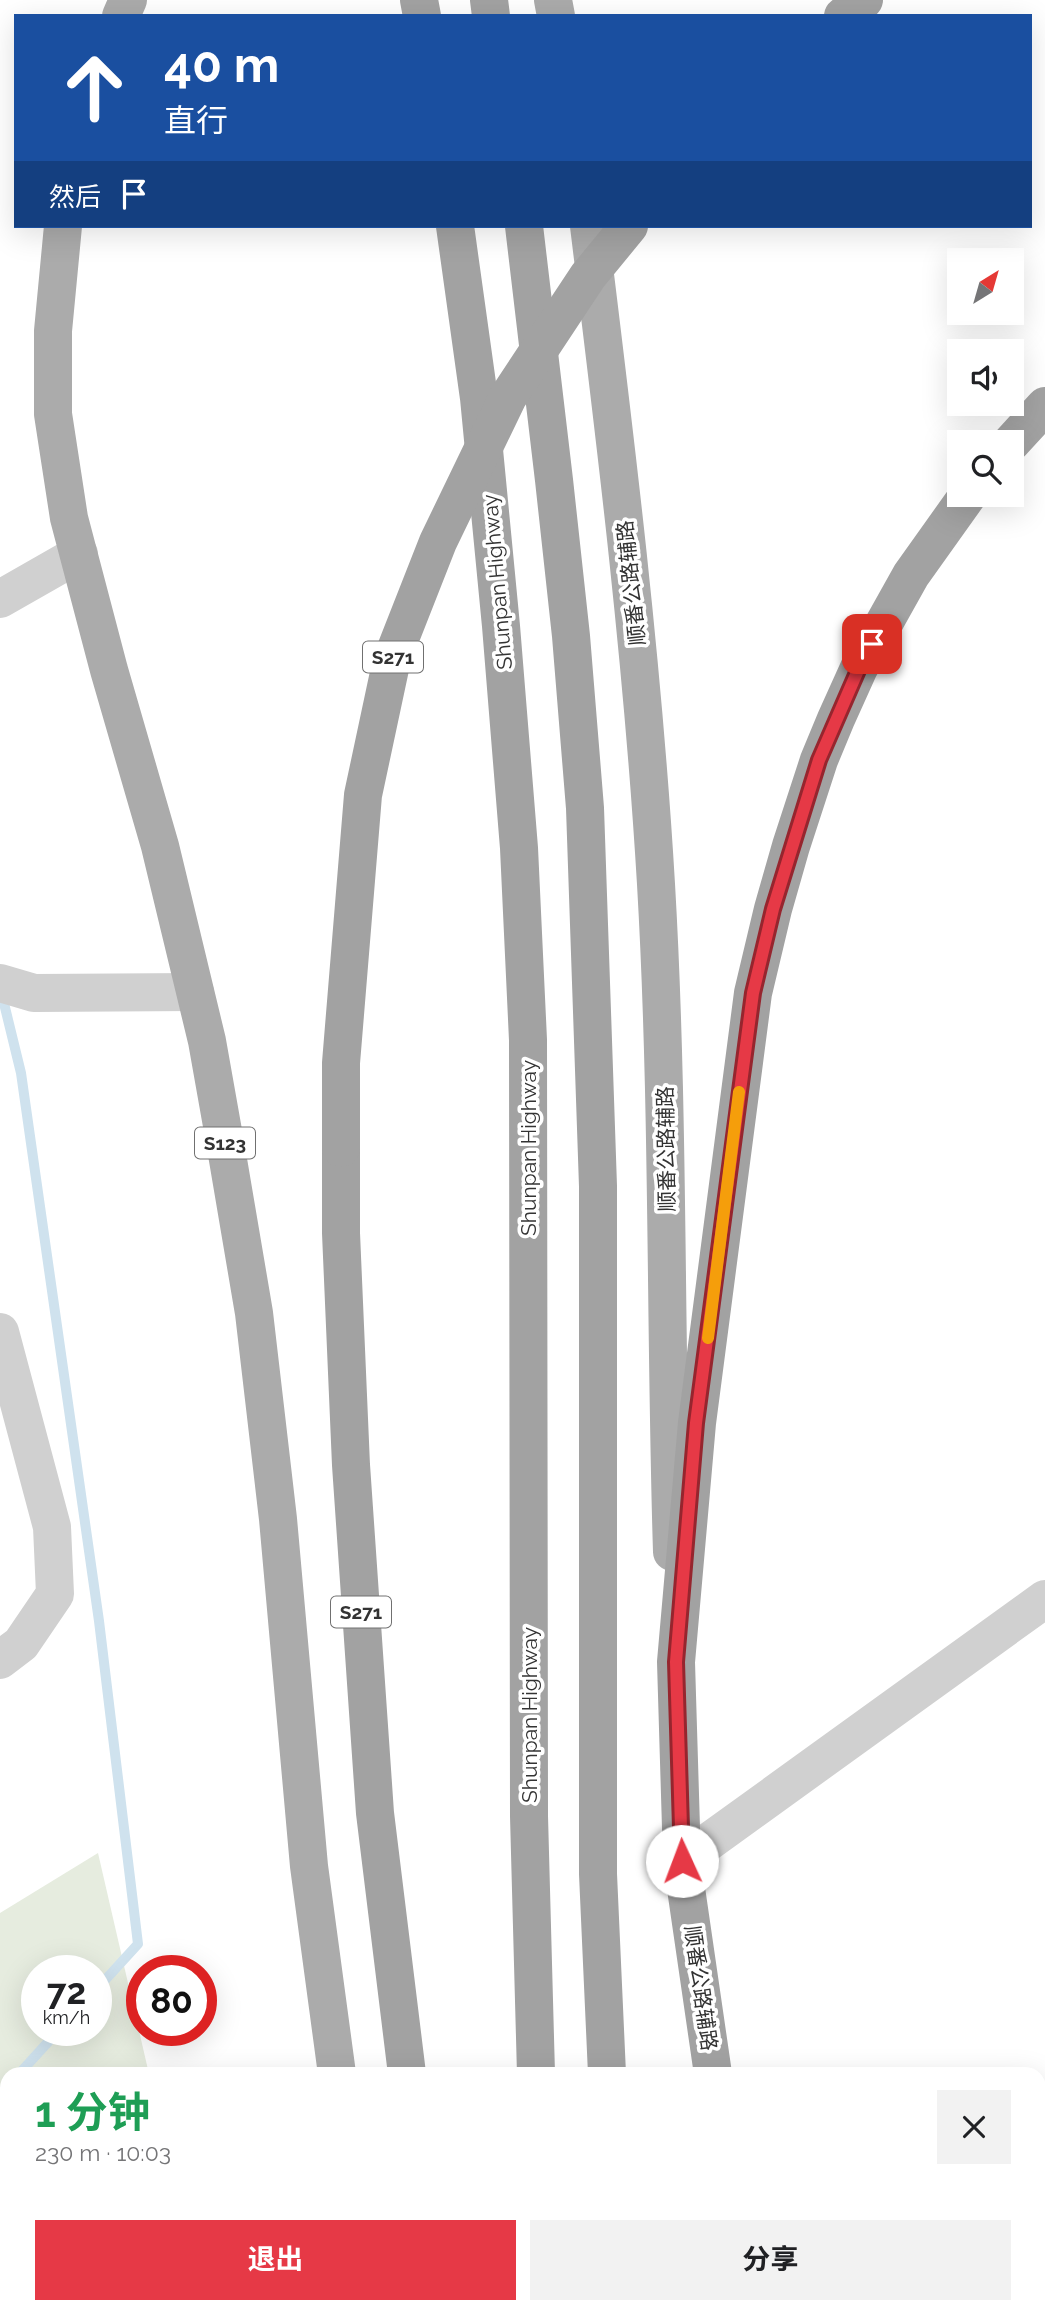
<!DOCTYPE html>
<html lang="zh">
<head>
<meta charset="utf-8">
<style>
	:root { --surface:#fff; --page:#f2f2f2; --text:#202124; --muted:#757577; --accent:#e63946 }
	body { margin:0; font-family:Raleway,"Noto Sans SC",sans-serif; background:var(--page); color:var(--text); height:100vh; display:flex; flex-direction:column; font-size:26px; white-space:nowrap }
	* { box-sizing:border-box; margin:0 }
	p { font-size:23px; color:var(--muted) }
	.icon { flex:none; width:38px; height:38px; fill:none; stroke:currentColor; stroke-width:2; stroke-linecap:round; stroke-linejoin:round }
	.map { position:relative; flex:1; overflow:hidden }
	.side { position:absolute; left:0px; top:2067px; width:1046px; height:247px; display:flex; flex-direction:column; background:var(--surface); border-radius:21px 21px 0 0; box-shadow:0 7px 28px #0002 }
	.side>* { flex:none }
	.hud { position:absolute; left:14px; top:14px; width:1018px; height:214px; border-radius:0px; box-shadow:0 7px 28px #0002; background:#1a4fa0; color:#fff; overflow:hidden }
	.needle { width:46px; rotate:37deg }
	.controls { position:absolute; left:947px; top:248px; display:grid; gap:14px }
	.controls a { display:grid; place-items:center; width:77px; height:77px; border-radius:0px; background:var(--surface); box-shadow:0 7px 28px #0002; font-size:35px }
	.speed { position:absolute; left:21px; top:1955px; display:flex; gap:14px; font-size:35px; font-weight:700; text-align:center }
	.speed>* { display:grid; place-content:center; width:91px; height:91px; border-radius:50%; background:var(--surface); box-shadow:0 7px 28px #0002; line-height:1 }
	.speed small { font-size:18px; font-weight:400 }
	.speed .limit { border:10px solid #d22; background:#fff; color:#111 }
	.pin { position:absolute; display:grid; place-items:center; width:60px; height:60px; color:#fff; margin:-30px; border-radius:14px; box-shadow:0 4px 10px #0006 }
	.me { position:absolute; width:77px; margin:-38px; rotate:358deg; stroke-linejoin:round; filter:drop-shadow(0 0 5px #0008) }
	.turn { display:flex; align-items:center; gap:24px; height:147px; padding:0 35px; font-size:32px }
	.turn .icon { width:91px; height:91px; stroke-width:2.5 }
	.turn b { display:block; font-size:49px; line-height:60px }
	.then { display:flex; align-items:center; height:66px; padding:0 35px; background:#0003; gap:14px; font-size:26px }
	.round { display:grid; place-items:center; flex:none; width:74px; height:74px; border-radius:0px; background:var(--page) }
	.head { display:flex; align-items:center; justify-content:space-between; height:119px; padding:0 35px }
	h1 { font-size:42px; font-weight:700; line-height:52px; color:#1e9e55 }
	.action { display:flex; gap:14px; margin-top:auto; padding:14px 35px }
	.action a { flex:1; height:80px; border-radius:0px; background:var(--accent); color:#fff; font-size:28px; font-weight:700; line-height:80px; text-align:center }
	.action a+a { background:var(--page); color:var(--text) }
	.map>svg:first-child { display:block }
</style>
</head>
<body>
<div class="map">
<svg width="1045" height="2312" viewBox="0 0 1045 2312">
	<rect width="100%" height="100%" fill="#fff"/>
	<path fill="#e6ecdf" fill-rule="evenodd" d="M98 1853 149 2074H7V2306H202L204 2312H0V1913ZM37 1970H96V2030H37Z"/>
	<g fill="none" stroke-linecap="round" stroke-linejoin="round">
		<g stroke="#cfe2ee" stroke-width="10">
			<polyline points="1,991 21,1073 99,1621 138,1944 96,1990"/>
			<polyline points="19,2074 59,2030"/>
			<polyline points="0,2095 7,2087"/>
		</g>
		<g stroke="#d0d0d0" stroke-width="38">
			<polyline points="0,599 79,554"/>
			<polyline points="0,983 34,993 195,992"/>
			<polyline points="0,1332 52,1527 55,1594 21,1644 0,1660"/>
			<polyline points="101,2312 108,2306"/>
		</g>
		<polyline stroke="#d0d0d0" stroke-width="38" points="682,1861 1045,1599"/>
		<g stroke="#ababab" stroke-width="38">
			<polyline points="553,0 556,16"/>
			<polyline points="121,16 128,0"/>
			<polyline points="63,226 53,331 53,414 69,518 109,670 160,846 207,1041 226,1148 254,1313 278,1519 309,1866 337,2074"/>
			<path d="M589 226C616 445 643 664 656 884 669 1106 665 1329 672 1552"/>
			<polyline points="369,2306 370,2312"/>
		</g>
		<g stroke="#a2a2a2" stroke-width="38">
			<polyline points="419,0 422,16"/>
			<polyline points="489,0 491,16"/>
			<polyline points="843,16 864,0"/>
			<polyline points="455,226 479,398 501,626 519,848 528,1040 529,1816 536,2074"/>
			<polyline points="524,226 554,480 571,636 585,808 598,1186 598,1874 607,2074"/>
			<polyline points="1011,443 1045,406"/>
			<polyline points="341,1148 341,1233 351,1465 375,1813 407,2074"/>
			<polyline points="713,2074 682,1861 676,1662 697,1423 753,993 773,909 791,846 819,760 836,719 859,668 911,575 968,495"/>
			<polyline points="440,2306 441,2312"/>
			<polyline points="550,2306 550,2312"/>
			<polyline points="625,2306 625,2312"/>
			<polyline points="747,2306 748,2312"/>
		</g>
		<polyline stroke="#a2a2a2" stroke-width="38" points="341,1148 341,1063 363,795 392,659 438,542 508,397 588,276 629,226"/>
	</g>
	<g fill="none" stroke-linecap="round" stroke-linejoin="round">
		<defs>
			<polyline id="route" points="682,1861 676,1662 696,1423 753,993 773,909 819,760 859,668 872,644"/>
		</defs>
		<use href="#route" stroke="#96252e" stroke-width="18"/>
		<use href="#route" stroke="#e63946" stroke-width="12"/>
		<polyline stroke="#f59e0b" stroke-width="12" points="708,1338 739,1092"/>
	</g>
	<g text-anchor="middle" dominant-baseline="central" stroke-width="7" stroke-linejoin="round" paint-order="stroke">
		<g fill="#fff" stroke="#707070" stroke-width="2">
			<rect x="363" y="641.5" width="60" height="31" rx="5"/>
			<rect x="195" y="1127.5" width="60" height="31" rx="5"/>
			<rect x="331" y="1596.5" width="60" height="31" rx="5"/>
		</g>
		<g font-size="19" font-weight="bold" fill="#333">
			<text x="393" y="657">S271</text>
			<text x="225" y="1143">S123</text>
			<text x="361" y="1612">S271</text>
		</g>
		<g font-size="21" fill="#333" stroke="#fff">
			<text transform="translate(497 582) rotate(-95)">Shunpan Highway</text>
			<text transform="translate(631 583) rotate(-96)">顺番公路辅路</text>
			<text transform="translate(528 1148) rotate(-90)">Shunpan Highway</text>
			<text transform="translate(666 1149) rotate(-91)">顺番公路辅路</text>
			<text transform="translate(529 1715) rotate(-90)">Shunpan Highway</text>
			<text transform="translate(701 1988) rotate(82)">顺番公路辅路</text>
		</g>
	</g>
</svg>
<div class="controls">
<a><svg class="needle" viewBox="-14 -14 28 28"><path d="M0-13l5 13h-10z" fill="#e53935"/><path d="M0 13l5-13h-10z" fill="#757577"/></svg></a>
<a><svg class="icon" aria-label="sound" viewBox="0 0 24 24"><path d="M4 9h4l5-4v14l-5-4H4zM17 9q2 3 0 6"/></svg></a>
<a><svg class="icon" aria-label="search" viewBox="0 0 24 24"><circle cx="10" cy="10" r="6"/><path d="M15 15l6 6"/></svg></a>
</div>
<div class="speed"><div>72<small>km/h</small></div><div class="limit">80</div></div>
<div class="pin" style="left:872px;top:644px;background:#d93025"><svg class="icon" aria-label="arrive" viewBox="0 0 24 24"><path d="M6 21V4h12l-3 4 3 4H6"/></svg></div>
<svg class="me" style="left:682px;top:1861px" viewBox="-20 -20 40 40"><circle r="19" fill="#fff"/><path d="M0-13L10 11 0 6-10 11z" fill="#e63946"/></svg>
<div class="hud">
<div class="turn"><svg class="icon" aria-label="ahead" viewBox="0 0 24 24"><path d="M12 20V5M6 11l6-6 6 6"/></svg><div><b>40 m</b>直行</div></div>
<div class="then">然后<svg class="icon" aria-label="arrive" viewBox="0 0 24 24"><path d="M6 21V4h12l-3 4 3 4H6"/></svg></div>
</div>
<section class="side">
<div class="head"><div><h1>1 分钟</h1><p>230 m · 10:03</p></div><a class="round"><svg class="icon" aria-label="close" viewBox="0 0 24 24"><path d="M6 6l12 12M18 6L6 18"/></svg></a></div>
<div class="action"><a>退出</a><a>分享</a></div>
</section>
</div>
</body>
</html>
